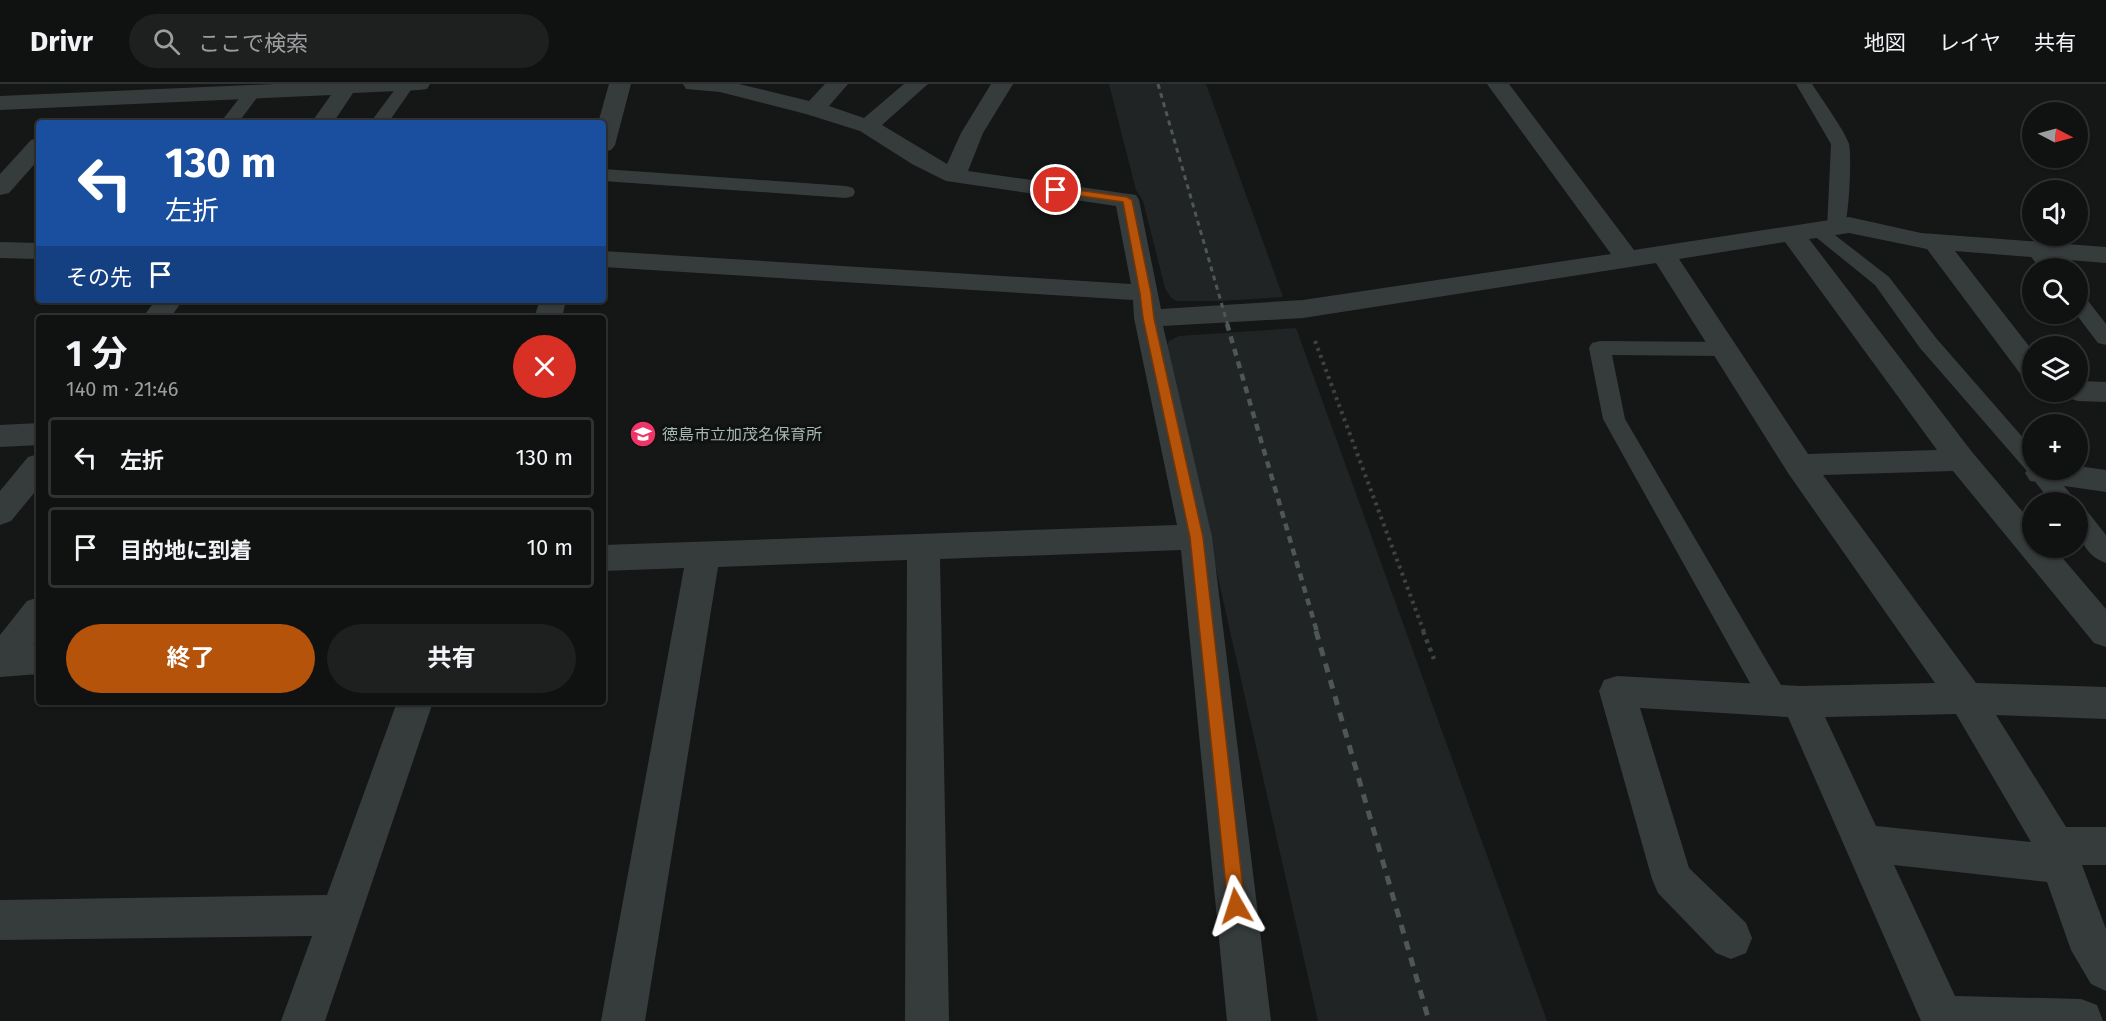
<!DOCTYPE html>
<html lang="ja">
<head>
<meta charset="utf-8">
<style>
	:root { --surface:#101111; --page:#1e1f1f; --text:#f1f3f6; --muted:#9c9d9f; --line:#303131; --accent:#b45309 }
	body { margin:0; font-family:"Fira Sans","Noto Sans JP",sans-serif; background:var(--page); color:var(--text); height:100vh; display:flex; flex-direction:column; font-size:22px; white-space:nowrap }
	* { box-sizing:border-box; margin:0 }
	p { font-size:20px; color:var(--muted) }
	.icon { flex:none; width:33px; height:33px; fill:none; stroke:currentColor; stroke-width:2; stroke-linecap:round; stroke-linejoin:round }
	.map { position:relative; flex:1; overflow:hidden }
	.side { position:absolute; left:36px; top:231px; width:570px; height:390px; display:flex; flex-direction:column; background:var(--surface); border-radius:6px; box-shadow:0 2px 4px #0004,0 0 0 2px var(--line) }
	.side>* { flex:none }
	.guide { position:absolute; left:36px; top:36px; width:570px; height:183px; border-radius:6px; box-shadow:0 2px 4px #0004,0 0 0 2px var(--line); background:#1a4fa0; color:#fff; overflow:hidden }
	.needle { width:39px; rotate:96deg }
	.tools { position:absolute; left:2022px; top:18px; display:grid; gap:12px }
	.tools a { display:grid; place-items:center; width:66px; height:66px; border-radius:50%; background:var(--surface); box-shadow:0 2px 4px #0004,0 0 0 2px var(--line); font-size:30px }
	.pin { position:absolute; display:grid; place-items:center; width:51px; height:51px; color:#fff; margin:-26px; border:3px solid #fff; border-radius:50%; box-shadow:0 2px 6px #0007 }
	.me { position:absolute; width:66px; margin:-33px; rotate:354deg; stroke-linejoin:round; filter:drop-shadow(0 0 4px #0008) }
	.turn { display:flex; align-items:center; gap:21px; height:126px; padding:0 30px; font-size:27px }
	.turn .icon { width:78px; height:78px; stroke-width:2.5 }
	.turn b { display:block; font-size:42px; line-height:51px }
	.then { display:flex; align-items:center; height:57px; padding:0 30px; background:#0003; gap:12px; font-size:22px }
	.round { display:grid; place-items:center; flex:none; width:63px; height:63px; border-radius:32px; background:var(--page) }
	.summary { display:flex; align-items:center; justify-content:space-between; height:102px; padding:0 30px }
	h1 { font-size:36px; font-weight:700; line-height:45px }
	.action { display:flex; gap:12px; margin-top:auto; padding:12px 30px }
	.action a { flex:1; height:69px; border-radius:36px; background:var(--accent); color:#fff; font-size:24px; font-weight:700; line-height:69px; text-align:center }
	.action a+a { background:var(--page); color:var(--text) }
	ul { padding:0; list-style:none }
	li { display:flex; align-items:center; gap:18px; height:81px; margin:0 12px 9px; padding:0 18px; border:3px solid var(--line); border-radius:6px }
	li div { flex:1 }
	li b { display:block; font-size:22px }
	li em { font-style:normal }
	header { display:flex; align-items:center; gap:36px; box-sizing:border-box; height:84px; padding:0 30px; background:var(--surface); border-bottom:2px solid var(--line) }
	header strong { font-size:28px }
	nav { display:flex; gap:33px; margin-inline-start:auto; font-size:21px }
	.search { width:420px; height:54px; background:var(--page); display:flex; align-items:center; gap:15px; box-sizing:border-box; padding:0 21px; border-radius:33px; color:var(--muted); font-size:22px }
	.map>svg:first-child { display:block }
</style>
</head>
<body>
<header>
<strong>Drivr</strong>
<div class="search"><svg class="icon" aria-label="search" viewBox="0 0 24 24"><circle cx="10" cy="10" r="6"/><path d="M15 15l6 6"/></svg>ここで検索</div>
<nav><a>地図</a><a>レイヤ</a><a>共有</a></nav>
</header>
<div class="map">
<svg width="2106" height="937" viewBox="0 0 2106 937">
	<rect width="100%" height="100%" fill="#151717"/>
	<g fill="#212424">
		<polygon points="1109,0 1206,0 1283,213 1221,217 1177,217 1171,214 1165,204 1143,117 1136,106"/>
		<polygon points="1296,244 1547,937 1318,937 1166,263 1169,257 1179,252"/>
	</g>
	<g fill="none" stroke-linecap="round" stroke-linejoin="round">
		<polyline stroke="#3c4342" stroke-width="4" stroke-dasharray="3 4.5" stroke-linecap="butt" points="1315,257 1424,548"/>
		<polyline stroke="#3c4342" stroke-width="4.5" stroke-dasharray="4 5" stroke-linecap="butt" points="1423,547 1434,575"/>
		<g fill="#363c3c" fill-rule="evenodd">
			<polygon points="399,0 415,0 388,39 370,39"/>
			<path d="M1796 0H1812C1821 14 1845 47 1849 60 1852 71 1849 138 1843 147L1831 148 1889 193 1936 254 2032 364V386H2051L2077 418H2051L2026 386 1920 264 1875 201 1807 146 1810 142 1817 140 1827 145 1831 60Z"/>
			<polygon points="254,2 262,7 238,39 220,39 248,3"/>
			<polygon points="603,85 846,102 853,104 855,108 853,112 846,114 603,97"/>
			<polygon points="2033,157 2040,159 2060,184 2040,184 2023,163 2026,159"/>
			<polygon points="2078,212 2085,213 2106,240 2106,261 2098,259 2076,230"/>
			<polygon points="1600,257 1724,258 1732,260 1735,265 1732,270 1724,272 1612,271 1625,335 1785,608 1789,617 1785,626 1775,629 1765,626 1603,335 1589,264 1592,259"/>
			<path d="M2078 425 2087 427 2106 451V479C2082 471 2076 447 2078 425Z"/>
		</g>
		<g fill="#363c3c" fill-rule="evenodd">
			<polygon points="275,0 430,0 427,5 419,6 353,9 333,39 311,39 331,11 0,26 0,12"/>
			<polygon points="609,0 631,0 615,61 611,66 603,68 603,39 598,39"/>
			<path d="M683 0H739L809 17 825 0H848L829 22 864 34 904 0H928L882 41 947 80 961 49 991 0H1013L983 49 968 87 1136 111 1139 116 1161 225 1303 216 1611 170 1487 0H1509L1634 166 1849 133 1921 149 2106 163V179L1955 167 2032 266V294L2022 292 1927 165 1849 149 1809 155 1972 368 2032 439V464H2054L2106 525V563L2094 559 1953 387 1823 391 1976 599 2106 603V635L1996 631 2066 743H2106V781H2082L2106 845V907L2091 900 2071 866 2047 798 1894 781 1955 912 2081 915 2097 921 2103 937H1921L1788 633 1640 624 1689 784 1746 839 1752 854 1746 869 1731 875 1716 869 1658 809 1652 795 1599 607 1604 596 1617 592 1800 602 1935 599 1788 389 1656 179 1303 234 1163 242 1212 453 1271 937H1227L1181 466 940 475 949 937H905L907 476 718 483 645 937H601L684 484 603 487V461L1177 441 1134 234 1133 216 603 183V167L1131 200 1116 122 946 97 912 80 860 47 806 30 720 8 686 5ZM1785 158 1937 366 1808 370 1679 175ZM1956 630 2031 758 1876 742 1825 633Z"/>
			<polygon points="39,54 39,75 9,109 0,111 0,90 31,56"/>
			<polygon points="0,158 39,159 39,175 0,174"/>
			<polygon points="156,216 183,216 170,234 142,234"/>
			<polygon points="540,216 566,216 562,234 534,234"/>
			<polygon points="2078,297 2106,298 2106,318 2078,317 2068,314 2064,308 2078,308"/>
			<polygon points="39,339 39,361 0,363 0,341"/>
			<polygon points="39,370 39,403 11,437 0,441 0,407 28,373"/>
			<polygon points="2032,380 2032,386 2078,386 2078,382 2106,386 2106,408 2030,397 2025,389"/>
			<polygon points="39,513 39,553 33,561 39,560 39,590 0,593 0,551 27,517"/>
			<polygon points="397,618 433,618 325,937 281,937 312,852 0,856 0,816 327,811"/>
		</g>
		<polyline stroke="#4f5756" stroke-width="3" stroke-dasharray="5 4.5" stroke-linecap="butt" points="1158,0 1228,242"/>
		<polyline stroke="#4f5756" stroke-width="4.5" stroke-dasharray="7 6" stroke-linecap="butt" points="1227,240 1317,548"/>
		<polyline stroke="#4f5756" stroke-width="5" stroke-dasharray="9 8" stroke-linecap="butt" points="1316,547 1429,937"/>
	</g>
	<polygon fill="#b45309" stroke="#753606" stroke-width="1.5" points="1056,103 1127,113 1132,116 1151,209 1154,234 1203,453 1245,822 1242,828 1236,830 1230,828 1228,822 1190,453 1143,234 1140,209 1123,118 1053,108 1053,104"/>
	<defs>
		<symbol id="school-disc" viewBox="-11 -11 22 22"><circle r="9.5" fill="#ef3567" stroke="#101212"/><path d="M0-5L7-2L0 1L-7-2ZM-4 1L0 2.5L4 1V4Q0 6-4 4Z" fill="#fff"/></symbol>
	</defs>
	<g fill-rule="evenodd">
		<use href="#school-disc" x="628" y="335" width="30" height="30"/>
	</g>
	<g text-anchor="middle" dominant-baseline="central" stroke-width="6" stroke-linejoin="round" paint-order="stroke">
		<g font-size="16" fill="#a7b7b3" stroke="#101212" text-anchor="start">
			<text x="662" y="350">徳島市立加茂名保育所</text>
		</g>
	</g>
</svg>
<div class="tools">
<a><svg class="needle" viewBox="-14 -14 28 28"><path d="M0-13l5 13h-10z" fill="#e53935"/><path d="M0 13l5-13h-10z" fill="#9c9d9f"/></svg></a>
<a><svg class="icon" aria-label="sound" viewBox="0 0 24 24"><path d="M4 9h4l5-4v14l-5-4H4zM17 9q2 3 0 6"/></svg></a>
<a><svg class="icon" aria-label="search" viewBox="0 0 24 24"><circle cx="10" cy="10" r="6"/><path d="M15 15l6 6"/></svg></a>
<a><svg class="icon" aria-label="layers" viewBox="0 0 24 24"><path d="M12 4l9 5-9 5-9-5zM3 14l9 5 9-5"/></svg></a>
<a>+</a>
<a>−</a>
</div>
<div class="pin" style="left:1056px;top:106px;background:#d93025"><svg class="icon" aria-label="arrive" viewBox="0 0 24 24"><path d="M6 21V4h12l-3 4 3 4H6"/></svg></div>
<svg class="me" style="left:1236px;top:822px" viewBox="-20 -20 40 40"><path d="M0-17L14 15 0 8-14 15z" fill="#b45309" stroke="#fff" stroke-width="4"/></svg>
<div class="guide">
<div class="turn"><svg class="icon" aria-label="left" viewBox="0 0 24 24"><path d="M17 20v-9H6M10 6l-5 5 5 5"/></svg><div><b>130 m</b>左折</div></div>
<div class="then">その先<svg class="icon" aria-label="arrive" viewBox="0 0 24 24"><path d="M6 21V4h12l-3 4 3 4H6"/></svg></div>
</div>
<section class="side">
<div class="summary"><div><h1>1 分</h1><p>140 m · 21:46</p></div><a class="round" style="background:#d93025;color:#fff"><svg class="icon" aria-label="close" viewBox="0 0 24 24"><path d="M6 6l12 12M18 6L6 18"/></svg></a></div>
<ul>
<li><svg class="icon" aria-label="left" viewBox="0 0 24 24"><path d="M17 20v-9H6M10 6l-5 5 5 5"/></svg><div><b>左折</b></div><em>130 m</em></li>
<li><svg class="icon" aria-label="arrive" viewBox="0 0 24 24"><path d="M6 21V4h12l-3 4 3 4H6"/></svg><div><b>目的地に到着</b></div><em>10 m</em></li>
</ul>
<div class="action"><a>終了</a><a>共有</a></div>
</section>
</div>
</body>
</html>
